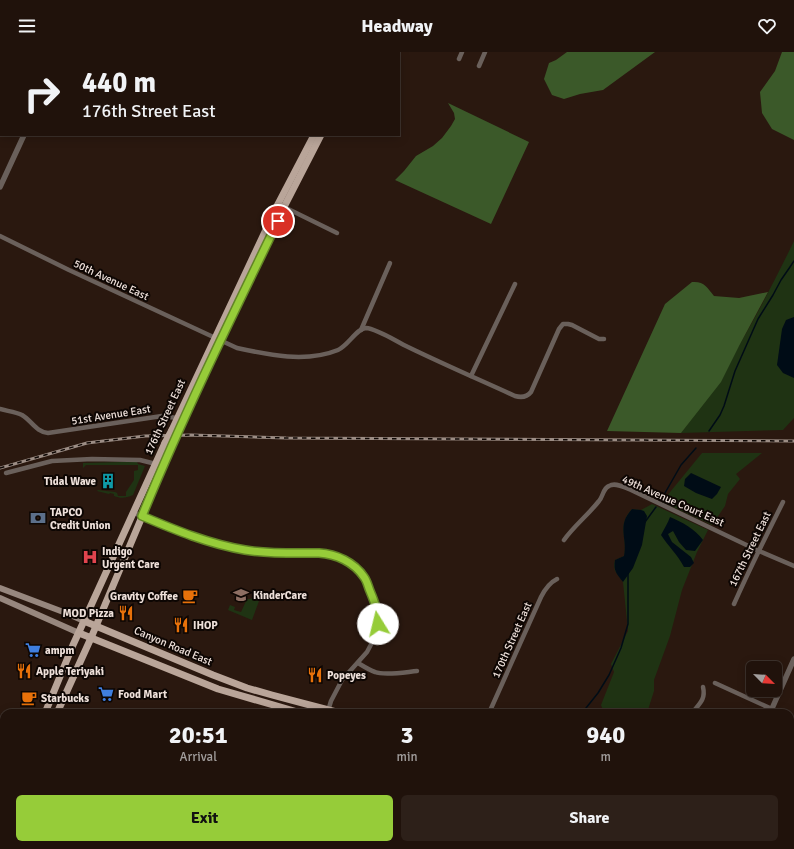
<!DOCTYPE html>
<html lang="en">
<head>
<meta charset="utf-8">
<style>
	:root { --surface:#20120b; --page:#2d2019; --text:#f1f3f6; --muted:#a29e9d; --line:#3d322c; --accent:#96cc39 }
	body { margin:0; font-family:Signika,sans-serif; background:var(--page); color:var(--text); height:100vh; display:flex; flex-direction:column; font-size:15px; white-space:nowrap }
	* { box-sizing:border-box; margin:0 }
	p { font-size:13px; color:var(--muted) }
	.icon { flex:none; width:22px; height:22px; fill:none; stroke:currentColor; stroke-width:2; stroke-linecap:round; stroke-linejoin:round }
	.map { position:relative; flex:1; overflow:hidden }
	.side { position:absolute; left:0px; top:657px; width:794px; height:140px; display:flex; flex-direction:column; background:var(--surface); border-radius:12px 12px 0 0; box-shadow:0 2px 10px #0003,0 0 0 1px var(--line) }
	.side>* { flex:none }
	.hud { position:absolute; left:0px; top:0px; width:400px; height:84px; box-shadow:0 2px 10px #0003,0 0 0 1px var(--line); background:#20120b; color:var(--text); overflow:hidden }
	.needle { width:26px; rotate:114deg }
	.tools { position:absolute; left:746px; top:609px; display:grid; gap:8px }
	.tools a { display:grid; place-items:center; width:36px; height:36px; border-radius:6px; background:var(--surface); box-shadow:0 2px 10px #0003,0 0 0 1px var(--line); font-size:20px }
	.pin { position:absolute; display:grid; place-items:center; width:34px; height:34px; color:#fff; margin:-17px; border:2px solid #fff; border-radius:50%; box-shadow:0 1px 4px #0007 }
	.me { position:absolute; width:44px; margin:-22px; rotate:351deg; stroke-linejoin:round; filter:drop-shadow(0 0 3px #0008) }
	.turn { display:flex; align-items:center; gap:14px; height:84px; padding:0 16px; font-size:18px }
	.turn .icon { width:52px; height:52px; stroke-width:2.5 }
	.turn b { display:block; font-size:28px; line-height:34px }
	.eta { display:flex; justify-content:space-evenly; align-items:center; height:68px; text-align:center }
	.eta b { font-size:24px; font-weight:700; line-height:28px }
	.button { display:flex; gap:8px; margin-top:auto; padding:8px 16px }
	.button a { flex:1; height:46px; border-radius:6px; background:var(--accent); color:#111; font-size:16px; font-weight:700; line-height:46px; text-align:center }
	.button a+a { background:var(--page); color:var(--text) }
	header { display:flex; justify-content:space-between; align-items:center; height:52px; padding:0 16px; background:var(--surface); font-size:18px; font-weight:700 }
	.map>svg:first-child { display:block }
</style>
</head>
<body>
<header><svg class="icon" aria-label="menu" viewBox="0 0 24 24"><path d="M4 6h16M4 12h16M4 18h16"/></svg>Headway<svg class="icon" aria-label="heart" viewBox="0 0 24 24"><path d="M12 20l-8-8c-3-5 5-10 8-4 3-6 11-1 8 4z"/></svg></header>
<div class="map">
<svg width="794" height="797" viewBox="0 0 794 797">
	<rect width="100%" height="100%" fill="#2a180f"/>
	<g fill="#1f3313">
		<path d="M794 189V366L783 378 681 381C726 322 762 255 794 189Z"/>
		<polygon points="702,401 762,401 736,422 740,427 728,442 725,454 712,473 662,450"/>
		<path d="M121 410H137L138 412 145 414 133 443C126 446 121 447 114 444V442L110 441 109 442 97 439 98 438 115 440 117 441 118 444H126V440L134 428V419L138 418V413H86L83 416V411Z"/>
		<path d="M652 452 708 478 697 500 682 538 670 584 654 628V639L647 661H604L601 653 614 620 611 612 628 579 623 530 615 519 614 513 615 508 624 504C628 486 616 474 632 457L641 458Z"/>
		<polygon points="253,544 259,547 259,549 252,568 228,558 230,553 235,555 234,558 241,560 247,547 251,547"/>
		<polygon points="346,793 394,793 387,797 340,797"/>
	</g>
	<g fill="#3b5929">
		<polygon points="567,0 655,0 603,38 580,42 564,47 552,43 544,27 549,11 556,8"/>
		<polygon points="782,0 794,0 794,88 772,77 762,61 760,40 775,19"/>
		<polygon points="448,51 529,90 491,172 395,128 404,119 416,104 433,94 442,86 451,74 455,67 454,61"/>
		<path d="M692 230C704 229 707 235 714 244L739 246 768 240 739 294 721 330 681 381 607 379 665 252Z"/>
		<polygon points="278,793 346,793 340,797 276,797"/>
	</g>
	<g fill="#000c16">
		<polygon points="794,265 794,326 783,321 777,313 782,277 786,268"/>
		<polygon points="691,421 721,435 717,442 712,447 696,441 684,434 685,427"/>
		<path d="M632 457 641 458 644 459 647 464 642 493 633 516 623 530C617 522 613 519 615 508L624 504C628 486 616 474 632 457Z"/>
		<path d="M670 465C682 470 695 477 703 488L695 499 686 498 679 490 673 479 668 482 672 490 691 505 694 511 690 515H684C678 503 668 494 661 483 664 477 668 471 670 465Z"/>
	</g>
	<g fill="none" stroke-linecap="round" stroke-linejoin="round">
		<g stroke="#000c16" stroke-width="1.5">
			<polyline points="709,379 720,363 724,354 735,319 758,267 773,243 781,228 790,215 794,209"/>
			<polyline points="661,448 681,413 696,396"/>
			<polyline points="645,470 656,455"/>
			<polyline points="582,661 598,641 609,623 621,596 628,572 628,522"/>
			<polyline points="371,797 378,793"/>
		</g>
		<g stroke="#6a605b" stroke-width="4.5">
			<polyline points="459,7 462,0"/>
			<polyline points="479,14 485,0"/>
			<polyline points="284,155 337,181"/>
			<path d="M0 184 69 218 237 296C269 303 306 311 338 298 348 294 357 276 366 276 378 277 397 290 408 295 443 312 480 328 515 344 522 346 527 345 531 340L559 277 563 272H568L572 273 599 287H604"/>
			<polyline points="361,278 390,211"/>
			<polyline points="471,324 515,232"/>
			<path d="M0 357C7 359 16 360 22 363 32 369 36 380 48 381L162 364 177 366"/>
			<polyline points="6,421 52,409 92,407 140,408 156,412"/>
			<polyline points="134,461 171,476 225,494 260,500 328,501 344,507 352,512 359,518 365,526 378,560 378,572 376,583 367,600 342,628 331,649 328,659"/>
			<path d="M564 488C574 474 588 463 599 449 603 445 603 436 609 434 615 430 623 435 629 437L759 499 794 514"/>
			<path d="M734 552C749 518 766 484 783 450"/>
			<path d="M358 611C363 614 369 618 375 620 385 624 406 620 417 619"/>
			<polyline points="715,631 772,657"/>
			<path d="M489 661 541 545C545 537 549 531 557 527"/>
			<path d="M692 661C699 652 706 648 703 635"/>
			<polyline points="51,797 52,793"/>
		</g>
		<g stroke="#6a605b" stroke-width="5.5">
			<polyline points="63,1 63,0"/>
			<polyline points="0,135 24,83"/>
			<polyline points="770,661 794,607"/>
			<polyline points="708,797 710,793"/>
		</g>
		<g stroke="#97877e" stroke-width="6">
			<polyline points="0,536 66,561 84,569"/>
			<polyline points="0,546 79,581"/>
		</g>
		<g stroke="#b9a599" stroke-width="7">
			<polyline points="354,1 354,0"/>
			<polyline points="362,1 362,0"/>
			<polyline points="172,378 278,152 314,83"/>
			<polyline points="179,378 220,289 284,155 321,83"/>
			<polyline points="84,569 213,623 247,636 272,643 340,661"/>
			<polyline points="79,581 218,637 301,661"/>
			<polyline points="45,661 73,593 165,391"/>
			<polyline points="57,661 91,586 173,391"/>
			<polyline points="0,769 4,760"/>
			<polyline points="0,790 4,780"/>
			<polyline points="691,793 701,797"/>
			<polyline points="715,793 723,797"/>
		</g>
		<defs>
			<polyline id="rail" points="0,416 87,391 145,384 191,383 286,386 794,389"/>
		</defs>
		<use href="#rail" stroke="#9c8d85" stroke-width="3"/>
		<use href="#rail" stroke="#0d0603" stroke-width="1.5" stroke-dasharray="4.5" stroke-linecap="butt"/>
		<g stroke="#b9a599" stroke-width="7">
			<polyline points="165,391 172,378"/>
			<polyline points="173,391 179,378"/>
		</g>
	</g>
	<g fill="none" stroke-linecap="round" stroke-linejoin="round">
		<defs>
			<path id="route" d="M278 169C231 266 183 364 142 464 175 478 209 492 245 498 269 502 295 501 319 501 336 502 354 510 364 525 367 529 368 534 370 539 375 551 378 559 378 572"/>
		</defs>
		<use href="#route" stroke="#628525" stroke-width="10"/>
		<use href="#route" stroke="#96cc39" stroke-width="7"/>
	</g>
	<defs>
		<symbol id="building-bare" viewBox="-9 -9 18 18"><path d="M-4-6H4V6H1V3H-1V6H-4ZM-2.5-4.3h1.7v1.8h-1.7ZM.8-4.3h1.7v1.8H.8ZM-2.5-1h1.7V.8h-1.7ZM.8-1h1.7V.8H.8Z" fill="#0f9aa8" stroke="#0d0603" stroke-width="2.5" paint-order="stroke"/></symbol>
		<symbol id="bank-bare" viewBox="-9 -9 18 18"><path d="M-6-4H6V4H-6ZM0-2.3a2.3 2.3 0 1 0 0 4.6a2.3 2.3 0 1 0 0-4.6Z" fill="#5c6f8a" stroke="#0d0603" stroke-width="2.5" paint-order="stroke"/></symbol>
		<symbol id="hospital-bare" viewBox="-9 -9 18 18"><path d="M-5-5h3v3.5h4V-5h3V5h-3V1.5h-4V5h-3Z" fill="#e0444e" stroke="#0d0603" stroke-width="2.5" paint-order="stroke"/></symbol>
		<symbol id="school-bare" viewBox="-9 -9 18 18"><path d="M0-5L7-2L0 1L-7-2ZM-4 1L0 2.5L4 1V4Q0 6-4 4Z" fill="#8d6e63" stroke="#0d0603" stroke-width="2.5" paint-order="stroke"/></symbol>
		<symbol id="cafe-bare" viewBox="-9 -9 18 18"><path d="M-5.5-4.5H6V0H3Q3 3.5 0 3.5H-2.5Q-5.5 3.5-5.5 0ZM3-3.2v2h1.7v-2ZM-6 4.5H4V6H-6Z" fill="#e8710a" stroke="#0d0603" stroke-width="2.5" paint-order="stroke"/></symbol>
		<symbol id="restaurant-bare" viewBox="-9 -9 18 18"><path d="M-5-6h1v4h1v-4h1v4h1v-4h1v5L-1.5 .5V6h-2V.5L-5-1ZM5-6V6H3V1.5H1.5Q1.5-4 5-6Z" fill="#e8710a" stroke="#0d0603" stroke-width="2.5" paint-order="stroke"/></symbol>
		<symbol id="supermarket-bare" viewBox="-9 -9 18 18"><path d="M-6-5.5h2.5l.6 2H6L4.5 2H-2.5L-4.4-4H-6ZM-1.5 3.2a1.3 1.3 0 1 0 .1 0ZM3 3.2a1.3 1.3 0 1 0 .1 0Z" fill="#3f7fe0" stroke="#0d0603" stroke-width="2.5" paint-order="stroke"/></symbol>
	</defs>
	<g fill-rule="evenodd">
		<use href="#building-bare" x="97" y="418" width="22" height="22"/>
		<use href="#bank-bare" x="27" y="455" width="22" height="22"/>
		<use href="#hospital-bare" x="79" y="494" width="22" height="22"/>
		<use href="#school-bare" x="230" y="532" width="22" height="22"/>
		<use href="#cafe-bare" x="179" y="533" width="22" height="22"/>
		<use href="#restaurant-bare" x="115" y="550" width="22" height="22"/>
		<use href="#restaurant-bare" x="170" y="562" width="22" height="22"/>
		<use href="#supermarket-bare" x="22" y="587" width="22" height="22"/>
		<use href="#restaurant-bare" x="13" y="608" width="22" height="22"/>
		<use href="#restaurant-bare" x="304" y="612" width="22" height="22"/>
		<use href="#supermarket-bare" x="95" y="631" width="22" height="22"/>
		<use href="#cafe-bare" x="18" y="635" width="22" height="22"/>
	</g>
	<g text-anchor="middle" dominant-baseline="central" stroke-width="4" stroke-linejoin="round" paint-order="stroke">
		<g font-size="11" fill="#eee0da" stroke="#0d0603">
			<text transform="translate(111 228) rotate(25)">50th Avenue East</text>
			<text transform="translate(111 363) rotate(-9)">51st Avenue East</text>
			<text transform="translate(165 365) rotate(-65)">176th Street East</text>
			<text transform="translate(673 449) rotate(24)">49th Avenue Court East</text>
			<text transform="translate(750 497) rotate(-64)">167th Street East</text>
			<text transform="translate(512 588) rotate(-66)">170th Street East</text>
			<text transform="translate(173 594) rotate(23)">Canyon Road East</text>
		</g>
		<g font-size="11" font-weight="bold" fill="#eee0da" stroke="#0d0603" text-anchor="start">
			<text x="96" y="429" text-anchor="end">Tidal Wave</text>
			<text x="50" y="460">TAPCO<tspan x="50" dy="13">Credit Union</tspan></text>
			<text x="102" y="499">Indigo<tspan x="102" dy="13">Urgent Care</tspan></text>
			<text x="253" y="543">KinderCare</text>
			<text x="178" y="544" text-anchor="end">Gravity Coffee</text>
			<text x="114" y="561" text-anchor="end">MOD Pizza</text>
			<text x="193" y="573">IHOP</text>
			<text x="45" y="598">ampm</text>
			<text x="36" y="619">Apple Teriyaki</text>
			<text x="327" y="623">Popeyes</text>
			<text x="118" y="642">Food Mart</text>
			<text x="41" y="646">Starbucks</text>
		</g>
	</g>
</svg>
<div class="tools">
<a><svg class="needle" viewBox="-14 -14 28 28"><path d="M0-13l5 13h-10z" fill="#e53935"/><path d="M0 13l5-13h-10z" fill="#a29e9d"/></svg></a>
</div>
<div class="pin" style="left:278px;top:169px;background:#d93025"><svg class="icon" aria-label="arrive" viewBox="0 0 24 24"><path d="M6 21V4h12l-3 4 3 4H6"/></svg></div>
<svg class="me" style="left:378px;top:572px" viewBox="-20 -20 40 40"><circle r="19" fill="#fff"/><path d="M0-13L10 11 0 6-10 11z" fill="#96cc39"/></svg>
<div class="hud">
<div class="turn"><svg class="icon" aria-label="right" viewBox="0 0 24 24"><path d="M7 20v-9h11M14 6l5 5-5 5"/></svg><div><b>440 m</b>176th Street East</div></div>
</div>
<section class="side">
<div class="eta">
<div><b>20:51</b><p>Arrival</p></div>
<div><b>3</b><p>min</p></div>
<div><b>940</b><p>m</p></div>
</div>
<div class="button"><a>Exit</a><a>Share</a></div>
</section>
</div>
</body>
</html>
